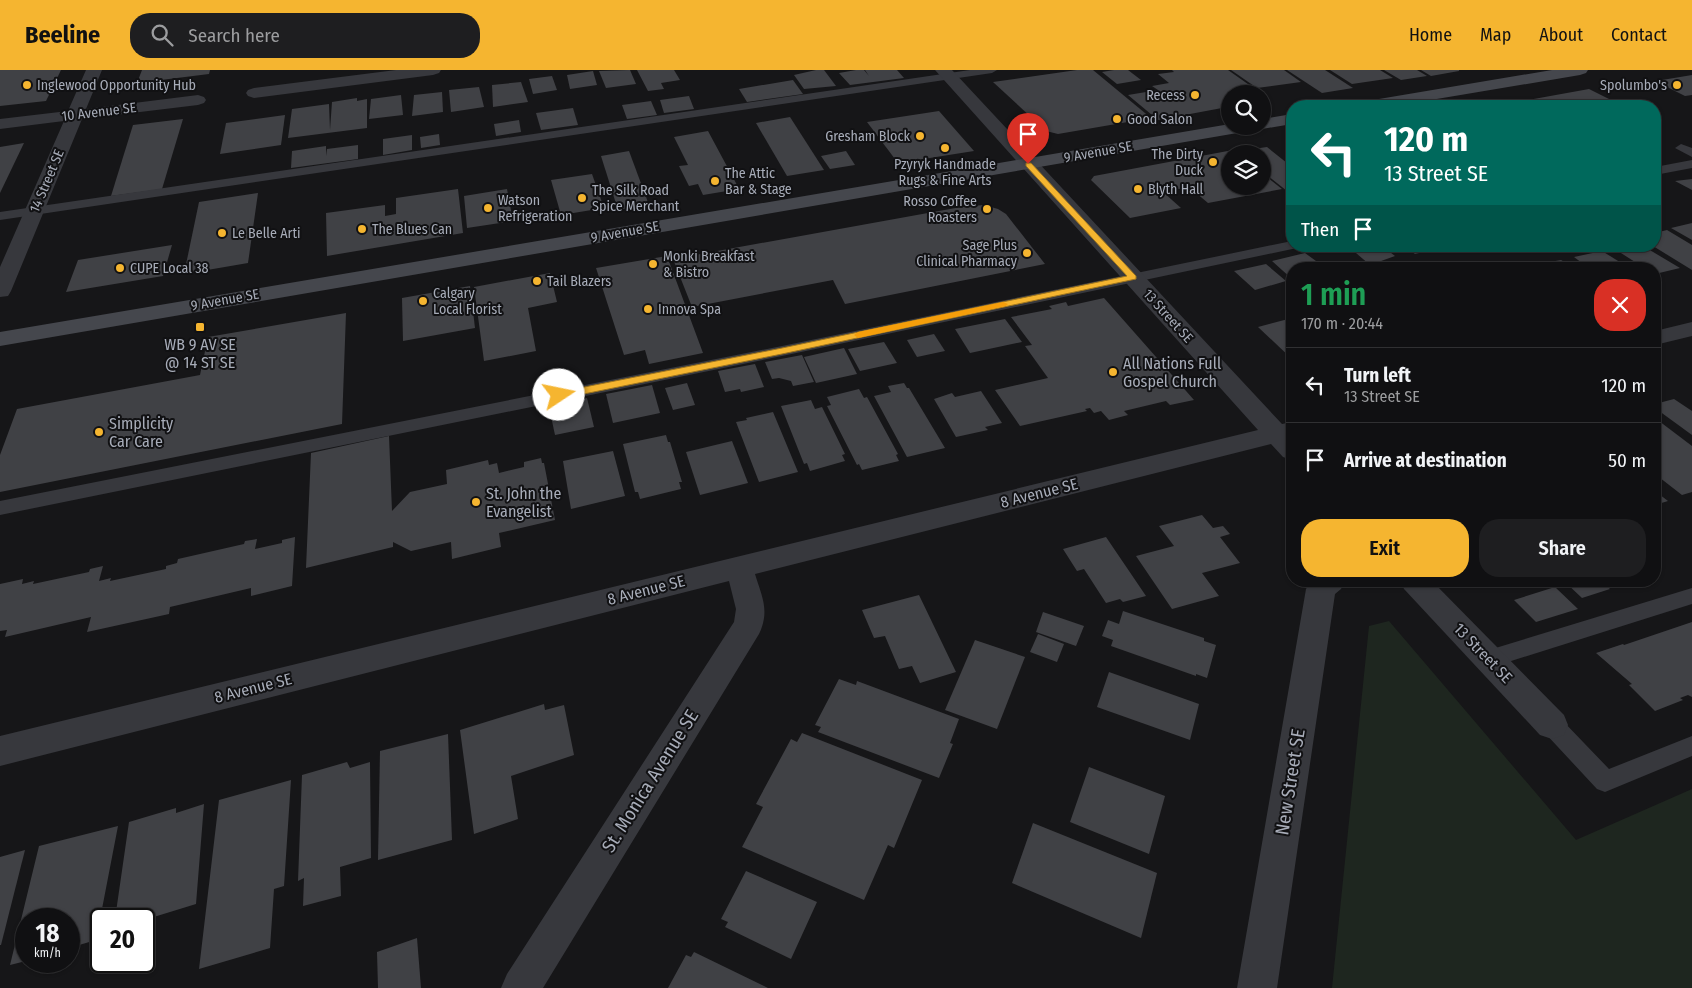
<!DOCTYPE html>
<html lang="en">
<head>
<meta charset="utf-8">
<style>
	:root { --surface:#101012; --page:#1e1e20; --text:#f1f3f6; --muted:#9c9d9f; --line:#303032; --accent:#f5b530 }
	body { margin:0; font-family:"Fira Sans Condensed",sans-serif; background:var(--page); color:var(--text); height:100vh; display:flex; flex-direction:column; font-size:19px; white-space:nowrap }
	* { box-sizing:border-box; margin:0 }
	p { font-size:16px; color:var(--muted) }
	.icon { flex:none; width:28px; height:28px; fill:none; stroke:currentColor; stroke-width:2; stroke-linecap:round; stroke-linejoin:round }
	.map { position:relative; flex:1; overflow:hidden }
	.drawer { position:absolute; left:1286px; top:192px; width:375px; height:325px; display:flex; flex-direction:column; background:var(--surface); border-radius:20px; box-shadow:0 1px 4px #0004,0 0 0 1px var(--line) }
	.drawer>* { flex:none }
	.guide { position:absolute; left:1286px; top:30px; width:375px; height:152px; border-radius:20px; box-shadow:0 1px 4px #0004,0 0 0 1px var(--line); background:#00695c; color:#fff; overflow:hidden }
	.buttons { position:absolute; left:1221px; top:15px; display:grid; gap:10px }
	.buttons a { display:grid; place-items:center; width:50px; height:50px; border-radius:50%; background:var(--surface); box-shadow:0 1px 4px #0004,0 0 0 1px var(--line); font-size:25px }
	.speed { position:absolute; left:15px; top:838px; display:flex; gap:10px; font-size:25px; font-weight:700; text-align:center }
	.speed>* { display:grid; place-content:center; width:65px; height:65px; border-radius:50%; background:var(--surface); box-shadow:0 1px 4px #0004,0 0 0 1px var(--line); line-height:1 }
	.speed small { font-size:12px; font-weight:400 }
	.speed .limit { border:2px solid #111; border-radius:8px; background:#fff; color:#111 }
	.pin { position:absolute; display:grid; place-items:center; width:42px; height:42px; color:#fff; margin:-51px -21px; border-radius:50% 50% 50% 0; rotate:-45deg; box-shadow:0 0 5px #0007 }
	.pin .icon { rotate:45deg }
	.me { position:absolute; width:55px; margin:-28px; rotate:79deg; stroke-linejoin:round; filter:drop-shadow(0 0 4px #0008) }
	.turn { display:flex; align-items:center; gap:18px; height:105px; padding:0 15px; font-size:22px }
	.turn .icon { width:65px; height:65px; stroke-width:2.5 }
	.turn b { display:block; font-size:35px; line-height:42px }
	.then { display:flex; align-items:center; height:48px; padding:0 15px; background:#0003; gap:10px; font-size:19px }
	.round { display:grid; place-items:center; flex:none; width:52px; height:52px; border-radius:20px; background:var(--page) }
	.head { display:flex; align-items:center; justify-content:space-between; height:85px; padding:0 15px }
	h1 { font-size:30px; font-weight:600; line-height:38px; color:#1e9e55 }
	.button { display:flex; gap:10px; margin-top:auto; padding:10px 15px }
	.button a { flex:1; height:58px; border-radius:20px; background:var(--accent); color:#111; font-size:20px; font-weight:600; line-height:58px; text-align:center }
	.button a+a { background:var(--page); color:var(--text) }
	ul { padding:0; list-style:none }
	li { display:flex; align-items:center; gap:15px; height:75px; padding:0 15px; border-top:1px solid var(--line) }
	li div { flex:1 }
	li b { display:block; font-size:19px }
	li em { font-style:normal }
	header { display:flex; align-items:center; gap:30px; box-sizing:border-box; height:70px; padding:0 25px; background:var(--accent); color:#111 }
	header strong { font-size:24px }
	nav { display:flex; gap:28px; margin-inline-start:auto; font-size:18px }
	.search { width:350px; height:45px; background:var(--page); display:flex; align-items:center; gap:12px; box-sizing:border-box; padding:0 18px; border-radius:20px; color:var(--muted); font-size:19px }
	.map>svg:first-child { display:block }
</style>
</head>
<body>
<header>
<strong>Beeline</strong>
<div class="search"><svg class="icon" aria-label="search" viewBox="0 0 24 24"><circle cx="10" cy="10" r="6"/><path d="M15 15l6 6"/></svg>Search here</div>
<nav><a>Home</a><a>Map</a><a>About</a><a>Contact</a></nav>
</header>
<div class="map">
<svg width="1692" height="918" viewBox="0 0 1692 918">
	<rect width="100%" height="100%" fill="#161618"/>
	<polygon fill="#1e261f" points="1389,551 1576,770 1692,719 1692,918 1332,918 1369,556"/>
	<g fill="#404145">
		<polygon points="0,0 61,0 46,31 0,36"/>
		<polygon points="142,0 210,0 209,4 137,13"/>
		<polygon points="630,0 636,14 606,18 599,1"/>
		<polygon points="637,0 674,0 680,10 661,13 664,19 648,21"/>
		<polygon points="816,0 824,0 836,16 804,19 794,5"/>
		<polygon points="856,0 864,0 869,6 865,0 897,0 904,8 850,15 839,3"/>
		<polygon points="1077,0 1093,0 1151,48 1058,64 1046,61 993,12"/>
		<polygon points="1114,0 1128,0 1141,10 1117,14 1102,2"/>
		<polygon points="1172,0 1228,0 1262,24 1230,24 1230,39 1225,40 1222,38 1158,50 1128,25 1158,20 1152,16 1169,13 1158,4 1174,2"/>
		<polygon points="1231,0 1284,0 1301,12 1257,18"/>
		<polygon points="1287,0 1325,0 1353,18 1322,23"/>
		<polygon points="1330,0 1380,0 1393,8 1352,14"/>
		<polygon points="1384,0 1417,0 1427,6 1401,10"/>
		<polygon points="1421,0 1459,0 1459,1 1431,6"/>
		<polygon points="593,1 597,15 570,19 567,5"/>
		<polygon points="1692,5 1692,25 1685,26 1661,14 1668,13 1662,10"/>
		<polygon points="552,6 557,20 533,24 529,9"/>
		<polygon points="793,10 803,24 747,32 739,19"/>
		<polygon points="521,12 528,32 493,37 492,15"/>
		<polygon points="479,17 484,37 451,42 449,20"/>
		<polygon points="1589,19 1623,36 1503,36 1500,35"/>
		<polygon points="442,22 443,42 412,46 414,25"/>
		<polygon points="401,25 403,45 369,49 371,29"/>
		<polygon points="689,26 694,39 664,43 660,30"/>
		<polygon points="357,28 357,31 367,29 367,58 288,68 292,39 329,34 330,60 332,32"/>
		<polygon points="651,31 657,45 627,49 622,35"/>
		<polygon points="573,38 578,55 541,60 536,43"/>
		<polygon points="939,41 974,81 898,93 867,52"/>
		<polygon points="285,45 281,75 220,84 226,53"/>
		<polygon points="790,47 824,100 787,106 756,53"/>
		<polygon points="183,49 162,119 111,126 133,55"/>
		<polygon points="519,50 521,62 496,66 494,54"/>
		<polygon points="708,61 737,115 739,119 703,125 698,114 689,116 679,96 688,95 674,67"/>
		<polygon points="439,64 440,75 421,78 420,67"/>
		<polygon points="412,65 412,80 383,85 383,69"/>
		<polygon points="24,73 0,123 0,77"/>
		<polygon points="358,75 358,89 291,98 292,81 326,76 326,86 327,79"/>
		<polygon points="1267,77 1292,97 1292,125 1262,101 1262,84 1242,84 1239,81"/>
		<polygon points="1233,80 1238,84 1230,84 1230,116 1262,116 1262,103 1282,119 1208,133 1189,117 1163,122 1181,138 1130,148 1091,110 1094,106"/>
		<polygon points="629,81 649,135 618,140 601,86"/>
		<polygon points="846,81 855,95 830,99 821,86"/>
		<polygon points="592,104 604,138 561,145 551,110"/>
		<polygon points="1692,109 1692,120 1675,111"/>
		<polygon points="458,119 463,163 327,186 326,143 385,135 385,146 396,144 396,128"/>
		<polygon points="507,119 513,151 467,158 464,126"/>
		<polygon points="258,123 248,193 184,204 199,132"/>
		<polygon points="984,135 998,139 1006,144 1045,194 845,234 833,210 692,237 673,189 961,137"/>
		<polygon points="1692,153 1692,170 1671,158"/>
		<polygon points="1667,160 1692,175 1692,200 1653,176 1655,176 1655,163"/>
		<polygon points="172,175 163,206 66,222 78,190"/>
		<polygon points="1353,176 1382,176 1395,186 1370,195 1349,177"/>
		<polygon points="1404,176 1444,176 1444,177 1415,184"/>
		<polygon points="1610,176 1643,176 1680,198 1655,204 1655,199 1646,199"/>
		<polygon points="1602,181 1631,199 1590,199 1574,187"/>
		<polygon points="1305,183 1327,199 1292,199 1292,209 1272,191"/>
		<polygon points="667,186 703,283 649,294 645,280 624,285 596,198"/>
		<polygon points="1561,190 1576,199 1538,199 1533,195"/>
		<polygon points="1266,194 1286,211 1255,220 1234,201"/>
		<polygon points="550,203 557,232 528,238 536,281 484,291 474,217"/>
		<polygon points="470,216 475,258 403,271 402,228"/>
		<polygon points="1104,228 1194,330 1170,335 1166,331 1124,341 1128,345 1109,350 1101,341 1094,343 1090,338 1085,339 1087,341 1020,356 995,320 1048,308 1025,276 1032,275 1011,247 1052,239 1049,236 1066,232 1068,236"/>
		<polygon points="346,243 342,354 0,422 0,385 17,339 200,305 208,267"/>
		<polygon points="1292,248 1292,289 1258,257"/>
		<polygon points="1005,249 1022,272 970,283 955,259"/>
		<polygon points="934,264 945,281 917,287 907,270"/>
		<polygon points="884,272 897,293 860,301 848,279"/>
		<polygon points="844,278 857,304 816,313 804,287"/>
		<polygon points="802,285 814,312 793,316 791,311 779,308 772,309 765,292"/>
		<polygon points="755,294 764,317 741,322 740,319 725,322 718,301"/>
		<polygon points="687,313 695,335 673,340 665,318"/>
		<polygon points="904,313 907,318 909,318 945,378 907,387 874,326 891,322 888,316"/>
		<polygon points="652,315 660,343 613,353 606,324"/>
		<polygon points="859,319 864,328 867,327 898,384 896,385 899,391 862,400 859,394 857,395 827,336 831,335 827,327"/>
		<polygon points="981,321 1002,353 985,357 988,360 956,367 934,329 952,323 955,327"/>
		<polygon points="587,328 594,357 555,365 549,337"/>
		<polygon points="1674,329 1692,341 1692,365 1655,338 1655,334"/>
		<polygon points="811,330 815,339 822,337 845,384 842,385 845,391 810,401 807,393 804,394 781,336"/>
		<polygon points="773,342 798,402 759,412 736,352 747,350 746,348"/>
		<polygon points="1655,348 1692,376 1692,422 1682,425 1655,404"/>
		<polygon points="666,365 668,372 670,372 682,412 679,412 681,419 640,429 638,422 635,422 623,374"/>
		<polygon points="389,366 392,441 410,422 447,414 446,400 488,390 489,395 497,393 499,403 524,397 524,392 541,388 542,393 544,393 555,450 499,463 501,477 452,489 451,472 411,481 393,472 393,477 306,498 311,383"/>
		<polygon points="732,371 748,413 700,425 686,382"/>
		<polygon points="613,381 625,426 571,439 563,391"/>
		<polygon points="1655,421 1668,431 1655,435"/>
		<polygon points="1202,445 1213,458 1223,456 1230,464 1220,467 1240,493 1202,503 1219,526 1172,539 1136,486 1174,476 1159,456"/>
		<polygon points="295,467 292,516 251,526 251,518 170,537 169,544 87,562 91,547 5,567 7,560 0,561 0,514 23,509 22,514 34,511 33,514 89,502 90,499 103,496 99,511 111,508 110,511 166,499 166,496 177,493 178,489 244,474 245,471 257,469 255,479 282,473 282,470"/>
		<polygon points="1106,467 1146,526 1123,532 1120,529 1106,533 1084,499 1077,501 1063,479"/>
		<polygon points="1564,511 1601,511 1610,519 1582,528"/>
		<polygon points="1555,517 1578,539 1536,552 1514,530"/>
		<polygon points="919,525 956,602 920,613 912,596 899,599 885,566 874,568 862,540"/>
		<polygon points="1123,541 1204,568 1204,571 1216,575 1207,608 1196,604 1196,606 1111,576 1113,570 1102,566 1108,550 1119,554"/>
		<polygon points="1043,542 1084,556 1076,576 1036,562"/>
		<polygon points="1692,552 1692,627 1688,625 1680,628 1683,630 1655,641 1629,615 1632,614 1596,583 1623,574 1624,575"/>
		<polygon points="1038,564 1064,574 1057,592 1030,582"/>
		<polygon points="975,570 1025,587 997,659 945,640"/>
		<polygon points="1109,602 1199,634 1190,670 1097,637"/>
		<polygon points="839,609 856,615 857,611 959,649 950,673 953,674 939,708 818,662 821,657 815,655"/>
		<polygon points="544,634 545,640 564,635 574,685 511,706 518,749 474,764 460,660"/>
		<polygon points="802,663 922,710 894,778 888,775 864,830 742,777 763,737 756,734 791,669 797,672"/>
		<polygon points="448,664 452,770 378,790 380,681"/>
		<polygon points="347,692 350,698 370,692 371,788 340,797 341,826 303,836 304,808 298,811 302,705"/>
		<polygon points="1089,697 1165,726 1149,784 1070,752"/>
		<polygon points="291,710 284,816 274,819 270,878 199,899 219,730"/>
		<polygon points="204,734 196,834 144,850 144,849 115,849 129,752 176,738 176,743"/>
		<polygon points="1033,753 1157,803 1141,868 1012,813"/>
		<polygon points="118,756 96,870 69,878 69,849 26,849 26,891 10,895 39,776"/>
		<polygon points="25,780 1,875 0,875 0,787"/>
		<polygon points="746,801 817,832 791,889 725,857 728,852 721,849"/>
		<polygon points="417,868 421,918 378,918 377,882"/>
		<polygon points="694,882 768,918 668,918 686,885 691,887"/>
	</g>
	<g fill="none" stroke-linecap="round" stroke-linejoin="round">
		<g fill="#37383d" fill-rule="evenodd">
			<polygon points="970,0 997,0 992,3 0,150 0,142"/>
			<polygon points="1681,74 1692,78 1692,87 1675,78"/>
			<polygon points="1692,90 1692,98 1655,105 1655,97"/>
			<polygon points="1292,171 1292,176 1298,176 1297,178 782,286 0,445 0,431 782,276"/>
			<polygon points="1692,518 1692,534 1489,598 1482,595 1478,589 1482,583 1489,580"/>
			<polygon points="1552,645 1560,648 1609,699 1692,666 1692,686 1605,722 1597,719 1544,662 1541,655 1544,648"/>
		</g>
		<g fill="#37383d" fill-rule="evenodd">
			<polygon points="86,0 102,0 86,39 198,25 204,27 206,30 204,33 198,35 82,49 11,221 8,226 0,227 0,197 64,51 0,59 0,49 68,41"/>
			<polygon points="396,0 441,0 439,3 433,5 254,28 248,26 246,23 248,20 254,18"/>
			<path d="M935 0H952L1282 354 1292 352V390L1283 387 1271 374 755 504C762 527 770 541 759 564L543 918H501L507 904 734 552 736 539 729 511 0 696V666L1258 360Z"/>
			<polygon points="1692,252 1692,266 1655,275 1655,261"/>
			<polygon points="1311,511 1345,511 1341,519 1335,524 1277,918 1237,918 1306,519"/>
			<polygon points="1400,511 1432,511 1564,645 1568,655 1564,665 1552,669 1540,665 1404,519"/>
		</g>
		<g fill="#45474d" fill-rule="evenodd">
			<polygon points="1552,0 1588,0 1586,3 1580,5 1395,36 1359,36 1361,32 1367,31"/>
			<polygon points="1292,44 1292,54 1262,59 1256,58 1249,61 0,276 0,262 1230,54 1230,56 1262,56 1262,49"/>
		</g>
	</g>
	<polygon fill="#f5b530" stroke="#9f761f" points="1026,93 1031,93 1136,206 1136,209 782,284 559,329 554,325 559,322 782,278 1127,206 1026,96"/>
	<polygon fill="#f59e0b" points="1003,232 1008,234 1006,236 858,268 854,265 858,262"/>
	<g fill="#f5b530" stroke="#111113" stroke-width="2">
		<circle cx="27" cy="15" r="5"/>
		<circle cx="1677" cy="15" r="5"/>
		<circle cx="1195" cy="25" r="5"/>
		<circle cx="1117" cy="49" r="5"/>
		<circle cx="920" cy="66" r="5"/>
		<circle cx="945" cy="78" r="5"/>
		<circle cx="1213" cy="92" r="5"/>
		<circle cx="715" cy="111" r="5"/>
		<circle cx="1138" cy="119" r="5"/>
		<circle cx="582" cy="128" r="5"/>
		<circle cx="488" cy="138" r="5"/>
		<circle cx="987" cy="139" r="5"/>
		<circle cx="362" cy="159" r="5"/>
		<circle cx="222" cy="163" r="5"/>
		<circle cx="1027" cy="183" r="5"/>
		<circle cx="653" cy="194" r="5"/>
		<circle cx="120" cy="198" r="5"/>
		<circle cx="537" cy="211" r="5"/>
		<circle cx="423" cy="231" r="5"/>
		<circle cx="648" cy="239" r="5"/>
		<rect x="195" y="252" width="10" height="10" rx="2.5"/>
		<circle cx="1113" cy="302" r="5"/>
		<circle cx="99" cy="362" r="5"/>
		<circle cx="476" cy="432" r="5"/>
	</g>
	<g text-anchor="middle" dominant-baseline="central" stroke-width="4" stroke-linejoin="round" paint-order="stroke">
		<g font-size="14" fill="#a7acb8" stroke="#111113" text-anchor="start">
			<text x="37" y="15">Inglewood Opportunity Hub</text>
			<text x="1667" y="15" text-anchor="end">Spolumbo's</text>
			<text x="1185" y="25" text-anchor="end">Recess</text>
			<text x="1127" y="49">Good Salon</text>
			<text x="910" y="66" text-anchor="end">Gresham Block</text>
			<text x="1203" y="84" text-anchor="end">The Dirty<tspan x="1203" dy="16">Duck</tspan></text>
			<text x="945" y="94" text-anchor="middle">Pzyryk Handmade<tspan x="945" dy="16">Rugs &amp; Fine Arts</tspan></text>
			<text x="725" y="103">The Attic<tspan x="725" dy="16">Bar &amp; Stage</tspan></text>
			<text x="1148" y="119">Blyth Hall</text>
			<text x="592" y="120">The Silk Road<tspan x="592" dy="16">Spice Merchant</tspan></text>
			<text x="498" y="130">Watson<tspan x="498" dy="16">Refrigeration</tspan></text>
			<text x="977" y="131" text-anchor="end">Rosso Coffee<tspan x="977" dy="16">Roasters</tspan></text>
			<text x="372" y="159">The Blues Can</text>
			<text x="232" y="163">Le Belle Arti</text>
			<text x="1017" y="175" text-anchor="end">Sage Plus<tspan x="1017" dy="16">Clinical Pharmacy</tspan></text>
			<text x="663" y="186">Monki Breakfast<tspan x="663" dy="16">&amp; Bistro</tspan></text>
			<text x="130" y="198">CUPE Local 38</text>
			<text x="547" y="211">Tail Blazers</text>
			<text x="433" y="223">Calgary<tspan x="433" dy="16">Local Florist</tspan></text>
			<text x="658" y="239">Innova Spa</text>
		</g>
		<g font-size="14" fill="#a7acb8" stroke="#111113">
			<text transform="translate(99 42) rotate(-7)">10 Avenue SE</text>
			<text transform="translate(1098 82) rotate(-10)">9 Avenue SE</text>
			<text transform="translate(47 111) rotate(-67)">14 Street SE</text>
			<text transform="translate(625 162) rotate(-10)">9 Avenue SE</text>
			<text transform="translate(225 230) rotate(-10)">9 Avenue SE</text>
			<text transform="translate(1168 246) rotate(48)">13 Street SE</text>
		</g>
		<g font-size="16" fill="#a7acb8" stroke="#111113" text-anchor="start">
			<text x="200" y="274" text-anchor="middle">WB 9 AV SE<tspan x="200" dy="18">@ 14 ST SE</tspan></text>
			<text x="1123" y="293">All Nations Full<tspan x="1123" dy="18">Gospel Church</tspan></text>
			<text x="109" y="353">Simplicity<tspan x="109" dy="18">Car Care</tspan></text>
			<text x="486" y="423">St. John the<tspan x="486" dy="18">Evangelist</tspan></text>
		</g>
		<g font-size="16" fill="#a7acb8" stroke="#111113">
			<text transform="translate(1039 423) rotate(-14)">8 Avenue SE</text>
			<text transform="translate(646 520) rotate(-14)">8 Avenue SE</text>
			<text transform="translate(1483 583) rotate(46)">13 Street SE</text>
			<text transform="translate(253 618) rotate(-14)">8 Avenue SE</text>
		</g>
		<g font-size="19" fill="#a7acb8" stroke="#111113">
			<text transform="translate(650 711) rotate(-58)">St. Monica Avenue SE</text>
			<text transform="translate(1290 712) rotate(-81)">New Street SE</text>
		</g>
	</g>
</svg>
<div class="buttons">
<a><svg class="icon" aria-label="search" viewBox="0 0 24 24"><circle cx="10" cy="10" r="6"/><path d="M15 15l6 6"/></svg></a>
<a><svg class="icon" aria-label="layers" viewBox="0 0 24 24"><path d="M12 4l9 5-9 5-9-5zM3 14l9 5 9-5"/></svg></a>
</div>
<div class="speed"><div>18<small>km/h</small></div><div class="limit">20</div></div>
<div class="pin" style="left:1028px;top:94px;background:#d93025"><svg class="icon" aria-label="arrive" viewBox="0 0 24 24"><path d="M6 21V4h12l-3 4 3 4H6"/></svg></div>
<svg class="me" style="left:559px;top:325px" viewBox="-20 -20 40 40"><circle r="19" fill="#fff"/><path d="M0-13L10 11 0 6-10 11z" fill="#f5b530"/></svg>
<div class="guide">
<div class="turn"><svg class="icon" aria-label="left" viewBox="0 0 24 24"><path d="M17 20v-9H6M10 6l-5 5 5 5"/></svg><div><b>120 m</b>13 Street SE</div></div>
<div class="then">Then<svg class="icon" aria-label="arrive" viewBox="0 0 24 24"><path d="M6 21V4h12l-3 4 3 4H6"/></svg></div>
</div>
<section class="drawer">
<div class="head"><div><h1>1 min</h1><p>170 m · 20:44</p></div><a class="round" style="background:#d93025;color:#fff"><svg class="icon" aria-label="close" viewBox="0 0 24 24"><path d="M6 6l12 12M18 6L6 18"/></svg></a></div>
<ul>
<li><svg class="icon" aria-label="left" viewBox="0 0 24 24"><path d="M17 20v-9H6M10 6l-5 5 5 5"/></svg><div><b>Turn left</b><p>13 Street SE</p></div><em>120 m</em></li>
<li><svg class="icon" aria-label="arrive" viewBox="0 0 24 24"><path d="M6 21V4h12l-3 4 3 4H6"/></svg><div><b>Arrive at destination</b></div><em>50 m</em></li>
</ul>
<div class="button"><a>Exit</a><a>Share</a></div>
</section>
</div>
</body>
</html>
